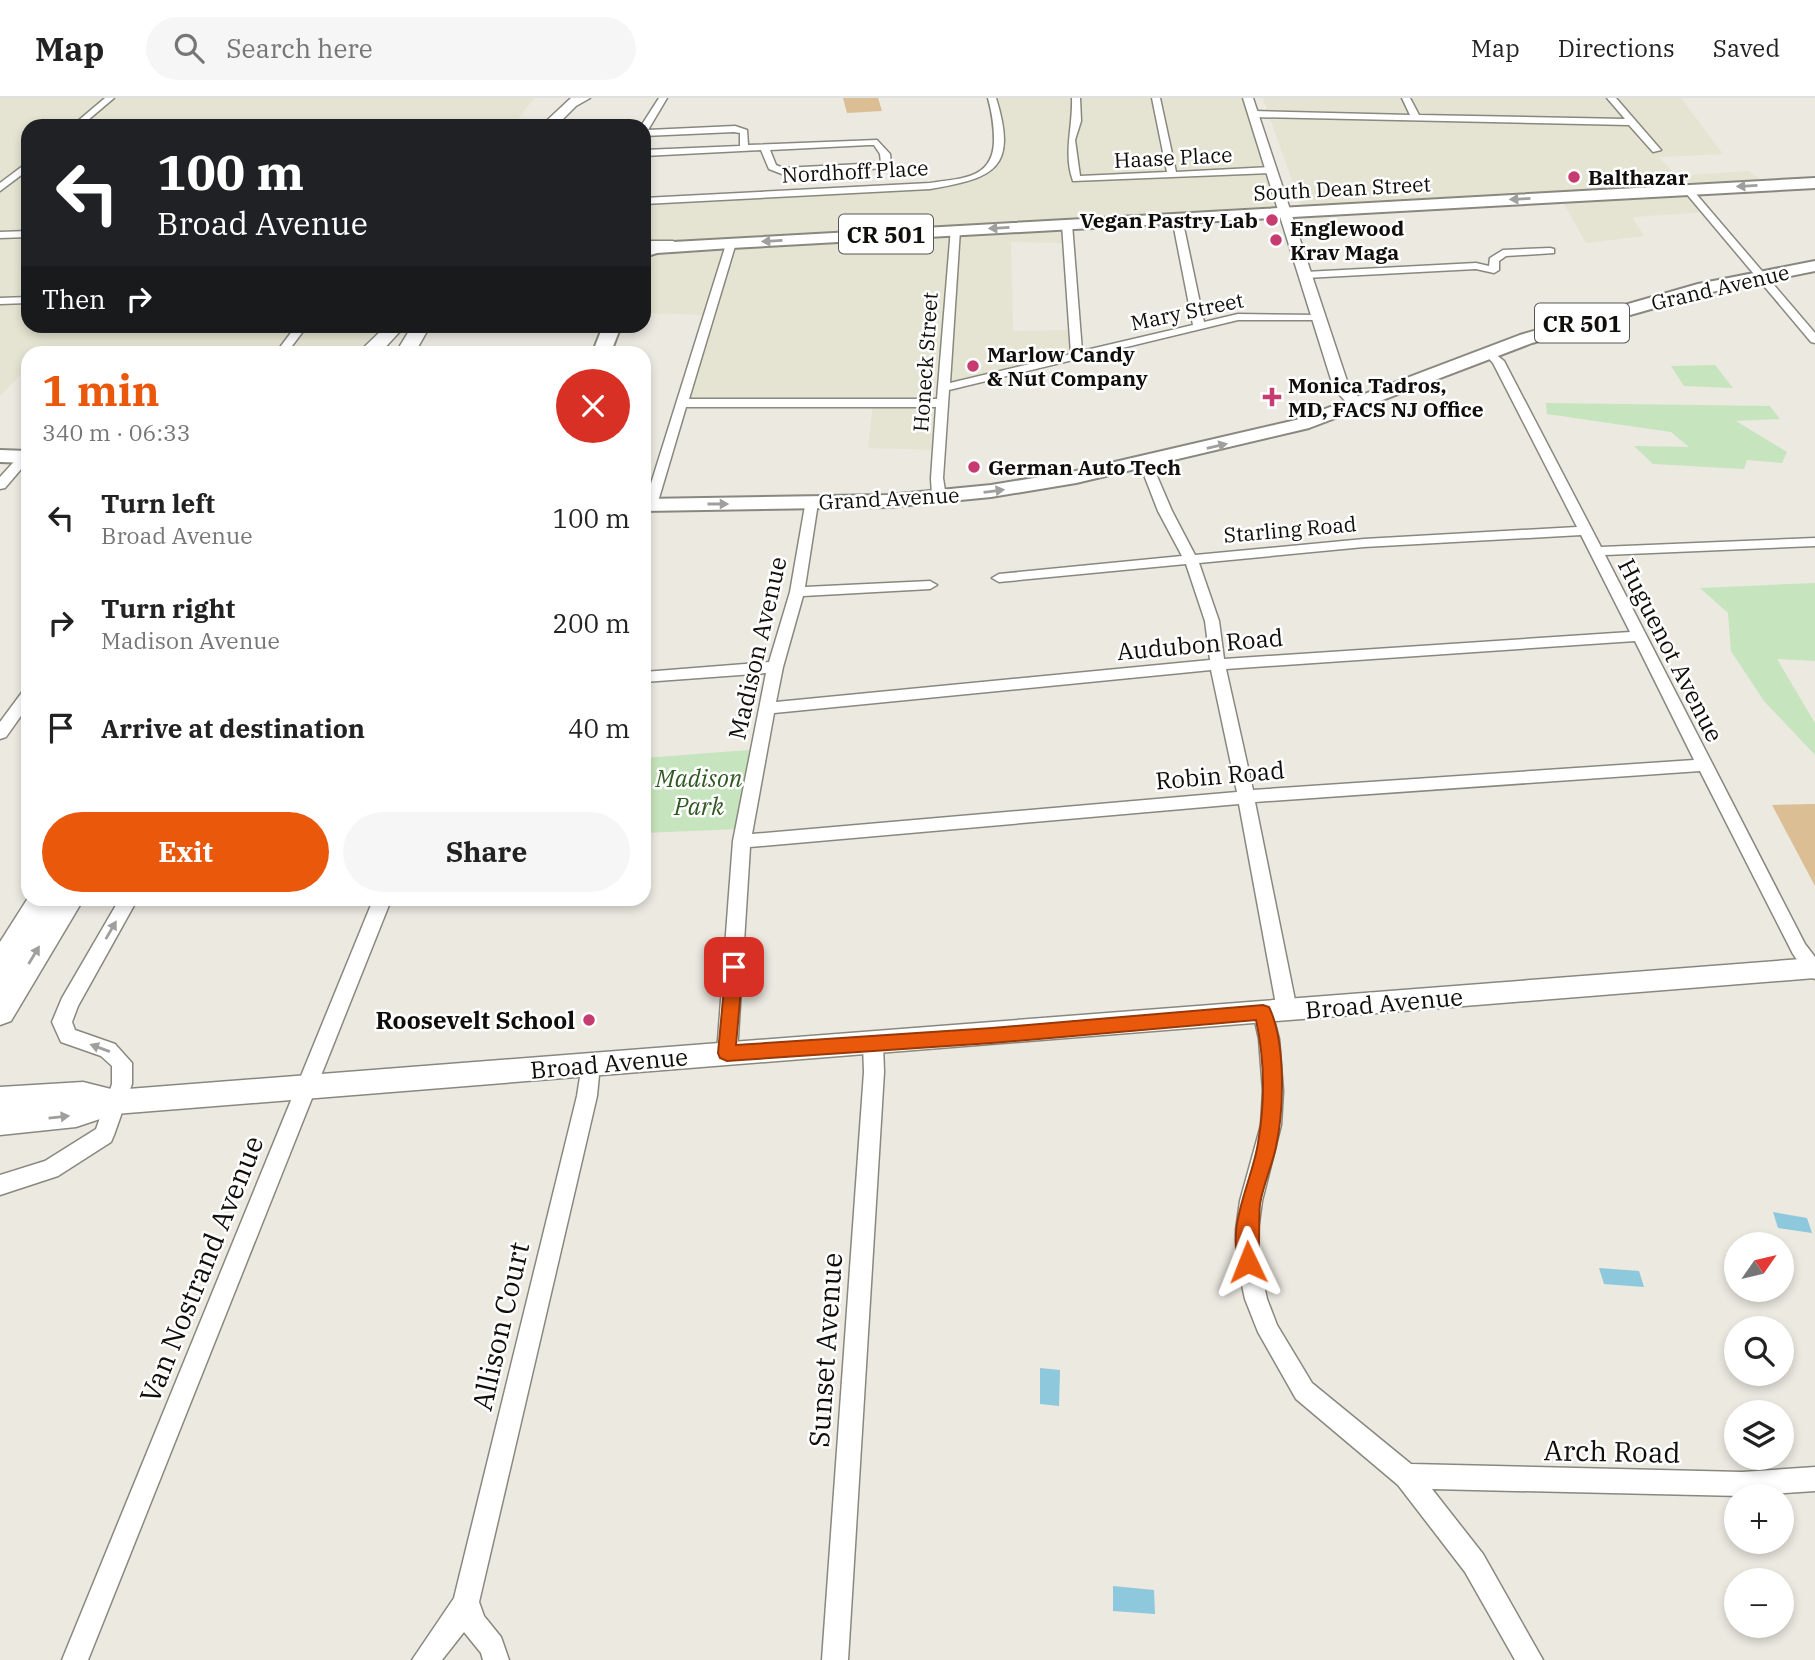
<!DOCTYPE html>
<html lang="en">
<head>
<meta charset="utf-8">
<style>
	:root { --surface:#fff; --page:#f6f6f6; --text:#222; --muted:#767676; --line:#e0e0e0; --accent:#ea580c }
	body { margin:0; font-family:"IBM Plex Serif",serif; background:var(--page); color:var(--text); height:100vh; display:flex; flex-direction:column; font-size:26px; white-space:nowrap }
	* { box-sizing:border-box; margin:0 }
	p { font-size:23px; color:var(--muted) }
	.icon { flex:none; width:38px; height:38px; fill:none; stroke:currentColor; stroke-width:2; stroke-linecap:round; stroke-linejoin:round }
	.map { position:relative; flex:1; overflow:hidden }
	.side { position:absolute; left:21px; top:248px; width:630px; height:560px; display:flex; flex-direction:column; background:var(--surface); border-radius:21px; box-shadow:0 4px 10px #0003 }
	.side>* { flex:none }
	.top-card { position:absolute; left:21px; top:21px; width:630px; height:214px; border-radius:21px; box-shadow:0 4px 10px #0003; background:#202124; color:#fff; overflow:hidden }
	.needle { width:46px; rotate:56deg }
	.controls { position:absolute; left:1724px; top:1134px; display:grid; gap:14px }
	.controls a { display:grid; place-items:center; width:70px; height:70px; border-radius:50%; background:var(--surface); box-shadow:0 4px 10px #0003; font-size:35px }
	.pin { position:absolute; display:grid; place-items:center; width:60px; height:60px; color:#fff; margin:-30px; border-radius:14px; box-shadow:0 4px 10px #0006 }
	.me { position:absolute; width:77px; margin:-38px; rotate:358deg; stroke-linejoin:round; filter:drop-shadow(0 0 5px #0008) }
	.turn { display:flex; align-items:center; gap:24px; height:147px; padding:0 21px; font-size:32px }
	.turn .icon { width:91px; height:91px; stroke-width:2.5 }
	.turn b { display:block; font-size:49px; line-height:60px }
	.then { display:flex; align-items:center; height:66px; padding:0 21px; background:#0003; gap:14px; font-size:26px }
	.round { display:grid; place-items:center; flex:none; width:74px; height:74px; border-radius:37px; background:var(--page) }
	.summary { display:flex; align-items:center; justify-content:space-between; height:119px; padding:0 21px }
	h1 { font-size:42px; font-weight:700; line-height:52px; color:var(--accent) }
	.primary-button { display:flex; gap:14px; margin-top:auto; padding:14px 21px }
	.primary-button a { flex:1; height:80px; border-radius:42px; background:var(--accent); color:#fff; font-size:28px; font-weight:700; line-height:80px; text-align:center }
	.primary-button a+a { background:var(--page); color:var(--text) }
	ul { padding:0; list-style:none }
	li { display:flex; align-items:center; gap:21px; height:105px; padding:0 21px }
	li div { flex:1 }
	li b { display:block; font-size:26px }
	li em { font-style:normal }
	header { display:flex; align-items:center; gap:42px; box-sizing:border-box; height:98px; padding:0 35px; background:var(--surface); border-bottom:2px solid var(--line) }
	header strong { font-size:33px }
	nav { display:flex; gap:38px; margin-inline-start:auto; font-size:24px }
	.search { width:490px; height:63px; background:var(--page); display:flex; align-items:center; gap:18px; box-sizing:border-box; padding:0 24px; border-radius:38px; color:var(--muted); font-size:26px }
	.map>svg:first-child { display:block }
</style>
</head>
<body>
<header>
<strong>Map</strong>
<div class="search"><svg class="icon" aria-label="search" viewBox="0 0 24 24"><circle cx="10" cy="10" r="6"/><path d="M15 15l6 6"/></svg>Search here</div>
<nav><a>Map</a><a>Directions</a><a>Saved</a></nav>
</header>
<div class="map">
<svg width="1815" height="1562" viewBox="0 0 1815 1562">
	<rect width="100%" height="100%" fill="#ebe9e0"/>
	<g fill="#e5e3d1">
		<polygon points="0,0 534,0 513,28 28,28 28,228 380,228 365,251 340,250 329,255 28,256 28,269 0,298"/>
		<polygon points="992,0 1248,0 1284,113 1068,126 1069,145 1011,144 1013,233 1075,232 1077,258 943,290 938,352 868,350 873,305 681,305 709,217 644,215 644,103 930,88 978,78 996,62"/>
		<polygon points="1263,0 1681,0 1723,56 1659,59 1677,78 1749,73 1769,88 1690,92 1707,114 1632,119 1644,138 1586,145 1560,99 1303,114"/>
	</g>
	<g fill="#c6e4bd">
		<polygon points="1715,267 1733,290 1684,288 1671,268"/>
		<polygon points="1546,305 1770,308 1780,321 1736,323 1787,354 1782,365 1747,362 1744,371 1653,366 1634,348 1689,349 1671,334 1547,316"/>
		<polygon points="1815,485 1815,563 1777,561 1815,625 1815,657 1764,603 1731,553 1728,515 1700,490"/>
		<polygon points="749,652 737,731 644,735 644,660"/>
	</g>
	<g fill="#8dc8dc">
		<polygon points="1773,1114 1807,1120 1812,1135 1778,1130"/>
		<polygon points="1599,1170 1639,1173 1644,1189 1604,1186"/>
		<polygon points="1040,1270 1060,1272 1059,1308 1040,1306"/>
		<polygon points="1113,1488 1154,1492 1155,1516 1113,1513"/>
	</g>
	<g fill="#dbbe93">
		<polygon points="843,0 878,0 882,13 847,15"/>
		<polygon points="1815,706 1815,788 1772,707"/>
	</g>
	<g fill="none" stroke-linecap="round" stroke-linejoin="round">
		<defs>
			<g id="minor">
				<polygon points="105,0 114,0 81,28 72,28"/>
				<path d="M659 0H667L648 32 735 28 747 32 748 47 877 42 890 56 891 67 886 70 782 76 769 71 761 52 644 58V52L740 48V35L734 34 644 38V28H641ZM869 47H874L880 56 881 65 783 70 776 67 770 52Z"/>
				<path d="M988 0H996C1018 71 994 80 930 91L644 106V100L930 85C960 80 993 82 994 43 994 27 992 15 988 0Z"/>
				<path d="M1072 0H1080L1081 23 1075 42 1080 78 1167 74 1152 0H1160L1176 74 1271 69 1276 72 1271 75 1073 83C1063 55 1073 29 1072 0Z"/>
				<polygon points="1402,0 1410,0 1419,17 1625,21 1607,0 1616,0 1661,52 1653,54 1629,27 1253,19 1249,16 1253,13 1410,17"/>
				<polygon points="28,64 28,72 0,93 0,85"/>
				<polygon points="1685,90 1691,90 1815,235 1815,245 1811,244 1685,94"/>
				<polygon points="1177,117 1182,120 1204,224 1238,216 1319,217 1323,218 1323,222 1238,222 949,292 943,380 946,399 939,403 932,399 931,380 936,309 686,309 657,407 650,411 644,408 727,143 736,145 689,301 937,301 951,130 960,132 950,285 1071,256 1062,126 1067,123 1072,126 1082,253 1193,227 1172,120"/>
				<polygon points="28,133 28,139 0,140 0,134"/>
				<polygon points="644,143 673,143 678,146 673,149 644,149"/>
				<polygon points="1550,150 1554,151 1554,155 1506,158 1499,163 1499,172 1494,175 1476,171 1305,180 1300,177 1305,174 1476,165 1489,168 1490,160 1503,152"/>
				<polygon points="28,199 28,205 0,206 0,200"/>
				<polygon points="296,228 307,228 286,256 275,256"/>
				<path d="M1489 251 1504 263 1601 449 1815 440V448L1605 457 1805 846 1815 859V881L1808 878 1793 856 1700 673 1255 704 1297 912 1294 918 1287 920 1280 918 1277 912 1239 706 750 749 737 955 734 961 727 963 720 961 717 955 733 743 766 575 644 584V574L769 564 790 494 806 402H816L818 405 805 489 930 483 937 487 930 491 803 498 783 569 776 604 1210 562 1205 523 1186 466 999 484 992 480 999 476 1182 458 1158 413 1139 364 1145 360 1151 364 1172 413 1195 457 1364 441 1577 429 1493 265 1483 254ZM1581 437 1630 534 1224 561 1219 523 1199 465 1364 449ZM1635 543 1694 662 1253 692 1226 571ZM1211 572 1237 694 752 736 774 615Z"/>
				<polygon points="21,356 28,356 28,363 5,390 0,391 0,379"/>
				<polygon points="28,592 28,608 6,639 0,641 0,624 23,593"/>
				<polygon points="119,802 137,802 78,908 72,924 75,932 115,946 132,965 132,986 114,1037 111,1044 58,1078 0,1097 0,1077 45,1063 96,1031 112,986 112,968 101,958 61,944 52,924 62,900"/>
				<polygon points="373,802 391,802 88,1562 62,1562"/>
				<polygon points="1263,906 1270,908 1279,941 1283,993 1281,1027 1262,1103 1258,1132 1259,1164 1267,1201 1277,1227 1312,1285 1411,1366 1742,1374 1815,1369 1815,1393 1741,1398 1432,1391 1483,1456 1543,1562 1515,1562 1465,1474 1398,1387 1296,1301 1258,1234 1245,1201 1237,1164 1236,1132 1240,1103 1261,1027 1263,993 1259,941 1253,914 1256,908"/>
				<polygon points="873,938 880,940 883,946 884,974 848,1562 822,1562 864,974 863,946 866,940"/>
				<polygon points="590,957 597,960 600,966 597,998 479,1504 484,1518 501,1539 509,1562 483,1562 481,1555 464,1534 442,1562 412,1562 454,1500 577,998 583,960"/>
			</g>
			<g id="tertiary">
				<polygon points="1243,0 1253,0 1349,289 1365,306 1363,309 1351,309 1334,291"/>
				<polygon points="1815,860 1815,880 115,1016 76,1029 0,1037 0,1013 11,1012 0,1013 0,989 83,984 115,992"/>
			</g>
			<g id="primary">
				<polygon points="1815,80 1815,90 731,150 657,155 644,159 644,148 655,145"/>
				<polygon points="1815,163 1815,173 1707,195 1532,245 1309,330 1076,385 991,399 889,409 644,413 644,401 889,397 991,387 1076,373 1296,322 1520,237 1698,186"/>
				<polygon points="603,228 621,228 610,256 592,256"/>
				<polygon points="0,352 28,353 28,365 0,364"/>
			</g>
			<g id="trunk">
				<polygon points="571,0 590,0 576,8 556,28 541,28"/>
				<polygon points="386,228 405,228 379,256 357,256"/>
				<polygon points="412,228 430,228 414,256 395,256"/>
				<polygon points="28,800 83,802 11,923 0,927 0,844"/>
			</g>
		</defs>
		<use href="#minor" stroke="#89887f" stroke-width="3"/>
		<use href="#tertiary" stroke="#89887f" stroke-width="3"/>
		<use href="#primary" stroke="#89887f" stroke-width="4"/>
		<use href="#trunk" stroke="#89887f" stroke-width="3"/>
		<use href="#minor" fill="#fff" fill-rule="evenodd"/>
		<use href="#tertiary" fill="#fff" fill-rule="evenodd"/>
		<use href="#primary" fill="#fff" fill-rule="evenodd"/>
		<use href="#trunk" fill="#fff" fill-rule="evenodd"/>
	</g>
	<defs><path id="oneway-solid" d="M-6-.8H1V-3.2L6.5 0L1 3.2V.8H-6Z" transform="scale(1.75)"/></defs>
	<g fill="#9f9f9d">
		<use href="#oneway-solid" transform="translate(1747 88) rotate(177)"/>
		<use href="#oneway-solid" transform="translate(1520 101) rotate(177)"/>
		<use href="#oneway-solid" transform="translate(999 130) rotate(177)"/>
		<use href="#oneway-solid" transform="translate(772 143) rotate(177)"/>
		<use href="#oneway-solid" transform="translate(1217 348) rotate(-13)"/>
		<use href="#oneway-solid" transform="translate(994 393) rotate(-7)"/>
		<use href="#oneway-solid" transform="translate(718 406)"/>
		<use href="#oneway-solid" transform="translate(111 832) rotate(-60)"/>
		<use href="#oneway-solid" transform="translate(34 857) rotate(-59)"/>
		<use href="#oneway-solid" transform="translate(100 950) rotate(-160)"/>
		<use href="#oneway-solid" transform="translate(59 1019) rotate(-6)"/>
	</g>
	<path fill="#ea580c" stroke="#983908" stroke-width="2" d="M734 862 740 864 743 869 736 947 992 930 1263 907 1269 909C1286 944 1284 1011 1276 1049 1272 1068 1263 1087 1260 1106 1258 1124 1261 1158 1256 1171L1248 1174 1241 1171C1224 1130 1252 1085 1258 1045 1265 1004 1265 963 1256 922L992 945 727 963 720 960 718 955 726 869 728 864Z"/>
	<g fill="#c63b70" stroke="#fff" stroke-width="2.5">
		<circle cx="1574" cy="79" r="7"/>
		<circle cx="1272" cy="122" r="7"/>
		<circle cx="1276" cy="142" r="7"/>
		<circle cx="973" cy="268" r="7"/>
		<path d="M1268.5 288.5h7v7h7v7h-7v7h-7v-7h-7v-7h7z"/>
		<circle cx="974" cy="369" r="7"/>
		<circle cx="589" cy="922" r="7"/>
	</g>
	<g text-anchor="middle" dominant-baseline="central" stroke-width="5" stroke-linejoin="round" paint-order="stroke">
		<g font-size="21" fill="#0f0e0b" stroke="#fff">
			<text transform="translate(1173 59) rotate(-3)">Haase Place</text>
			<text transform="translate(855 73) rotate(-3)">Nordhoff Place</text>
			<text transform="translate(1342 90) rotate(-3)">South Dean Street</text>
			<text transform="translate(1720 189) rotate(-13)">Grand Avenue</text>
			<text transform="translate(1187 213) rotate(-12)">Mary Street</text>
			<text transform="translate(925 264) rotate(-86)">Honeck Street</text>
			<text transform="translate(889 400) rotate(-3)">Grand Avenue</text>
			<text transform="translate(1290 431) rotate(-5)">Starling Road</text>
		</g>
		<g font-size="21" font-weight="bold" fill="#0f0e0b" stroke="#fff" text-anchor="start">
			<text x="1588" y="79">Balthazar</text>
			<text x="1258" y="122" text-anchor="end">Vegan Pastry Lab</text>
			<text x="1290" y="130">Englewood<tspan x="1290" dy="24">Krav Maga</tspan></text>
			<text x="987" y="256">Marlow Candy<tspan x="987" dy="24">&amp; Nut Company</tspan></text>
			<text x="1288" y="287">Monica Tadros,<tspan x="1288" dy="24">MD, FACS NJ Office</tspan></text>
			<text x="988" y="369">German Auto Tech</text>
		</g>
		<g fill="#fff" stroke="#575654" stroke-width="2">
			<rect x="839" y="116.5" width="94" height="39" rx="5"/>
			<rect x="1535" y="205.5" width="94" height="39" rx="5"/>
		</g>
		<g font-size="23" font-weight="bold" fill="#0f0e0b">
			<text x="886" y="136">CR 501</text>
			<text x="1582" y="225">CR 501</text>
		</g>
		<g font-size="24" fill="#0f0e0b" stroke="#fff">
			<text transform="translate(1200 546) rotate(-5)">Audubon Road</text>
			<text transform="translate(757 550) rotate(-77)">Madison Avenue</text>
			<text transform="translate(1671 552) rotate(63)">Huguenot Avenue</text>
			<text transform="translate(1220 677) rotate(-5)">Robin Road</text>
			<text transform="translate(1384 905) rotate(-5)">Broad Avenue</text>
			<text transform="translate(609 965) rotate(-5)">Broad Avenue</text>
		</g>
		<g font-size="24" font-style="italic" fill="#305a22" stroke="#fff">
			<text x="699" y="680">Madison<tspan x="699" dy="28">Park</tspan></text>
		</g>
		<g font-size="24" font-weight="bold" fill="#0f0e0b" stroke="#fff" text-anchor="end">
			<text x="575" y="922">Roosevelt School</text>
		</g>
		<g font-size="28" fill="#0f0e0b" stroke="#fff">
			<text transform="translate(201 1171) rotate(-68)">Van Nostrand Avenue</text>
			<text transform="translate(500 1228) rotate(-77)">Allison Court</text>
			<text transform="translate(825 1252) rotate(-86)">Sunset Avenue</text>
			<text transform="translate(1612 1353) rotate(1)">Arch Road</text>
		</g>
	</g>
</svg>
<div class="controls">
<a><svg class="needle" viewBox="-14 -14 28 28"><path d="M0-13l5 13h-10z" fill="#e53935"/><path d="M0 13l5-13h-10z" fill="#767676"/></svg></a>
<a><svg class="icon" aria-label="search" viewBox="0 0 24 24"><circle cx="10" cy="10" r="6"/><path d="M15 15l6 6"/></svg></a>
<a><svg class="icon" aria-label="layers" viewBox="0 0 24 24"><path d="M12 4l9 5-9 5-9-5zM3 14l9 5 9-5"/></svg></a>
<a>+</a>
<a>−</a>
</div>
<div class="pin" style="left:734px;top:869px;background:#d93025"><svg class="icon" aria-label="arrive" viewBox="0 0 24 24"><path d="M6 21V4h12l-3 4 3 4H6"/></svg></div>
<svg class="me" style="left:1248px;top:1164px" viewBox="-20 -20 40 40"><path d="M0-17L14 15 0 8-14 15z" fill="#ea580c" stroke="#fff" stroke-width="4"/></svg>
<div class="top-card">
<div class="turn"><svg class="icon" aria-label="left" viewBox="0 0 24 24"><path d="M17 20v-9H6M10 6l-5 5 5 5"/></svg><div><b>100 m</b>Broad Avenue</div></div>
<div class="then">Then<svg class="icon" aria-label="right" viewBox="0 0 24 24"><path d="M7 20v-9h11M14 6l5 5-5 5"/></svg></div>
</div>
<section class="side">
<div class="summary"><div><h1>1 min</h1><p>340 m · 06:33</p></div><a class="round" style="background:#d93025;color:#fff"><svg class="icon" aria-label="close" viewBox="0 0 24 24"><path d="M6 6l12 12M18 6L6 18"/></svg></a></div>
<ul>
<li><svg class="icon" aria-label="left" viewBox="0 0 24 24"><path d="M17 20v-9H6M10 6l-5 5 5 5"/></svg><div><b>Turn left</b><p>Broad Avenue</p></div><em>100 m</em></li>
<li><svg class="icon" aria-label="right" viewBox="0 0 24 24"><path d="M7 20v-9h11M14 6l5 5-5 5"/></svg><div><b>Turn right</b><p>Madison Avenue</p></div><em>200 m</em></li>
<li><svg class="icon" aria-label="arrive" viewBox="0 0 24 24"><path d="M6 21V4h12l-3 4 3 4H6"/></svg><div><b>Arrive at destination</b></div><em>40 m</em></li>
</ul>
<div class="primary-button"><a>Exit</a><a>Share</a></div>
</section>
</div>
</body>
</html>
